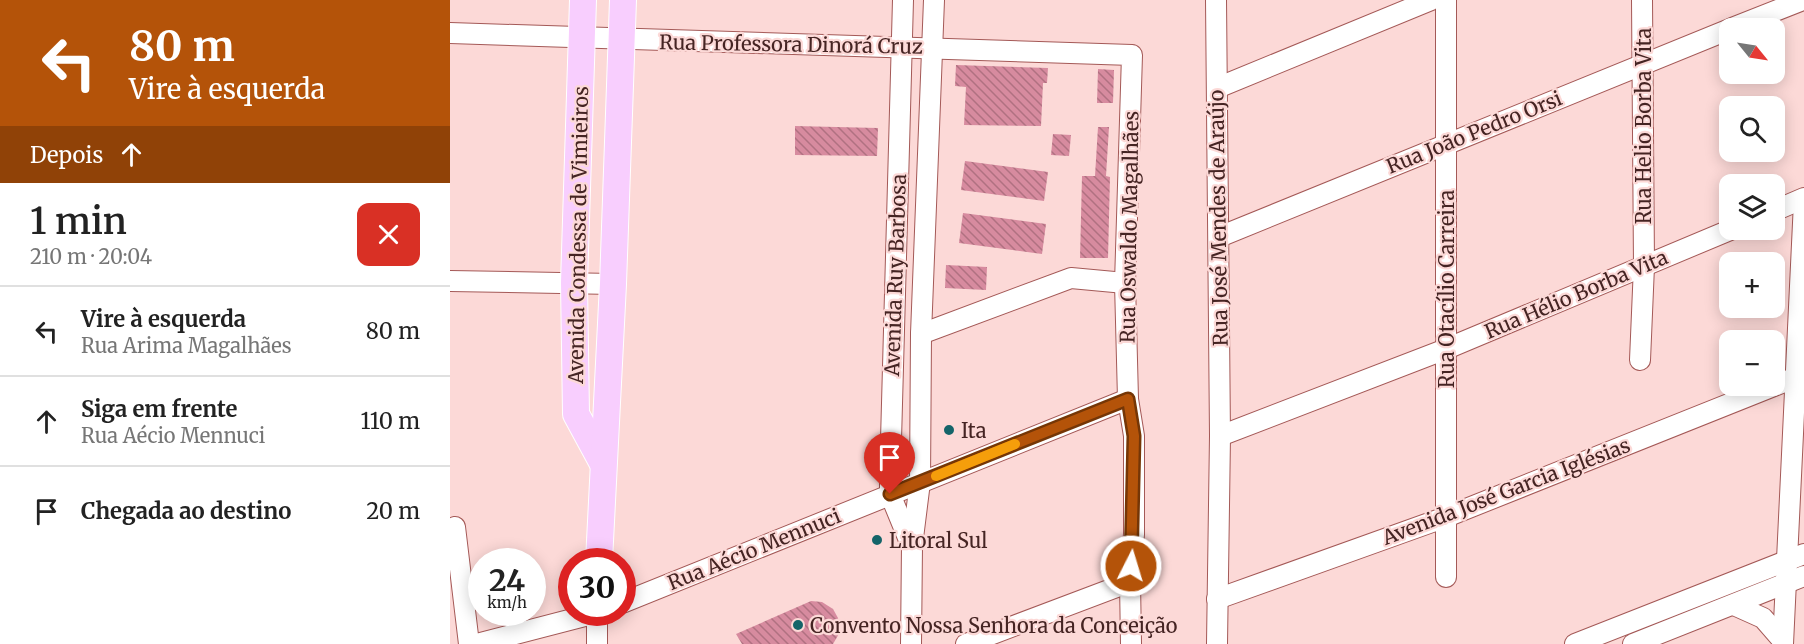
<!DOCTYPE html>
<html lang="pt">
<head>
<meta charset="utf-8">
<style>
	:root { --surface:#fff; --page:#f6f6f6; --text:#222; --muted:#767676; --line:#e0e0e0 }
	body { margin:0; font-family:Merriweather,serif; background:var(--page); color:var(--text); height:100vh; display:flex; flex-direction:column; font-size:22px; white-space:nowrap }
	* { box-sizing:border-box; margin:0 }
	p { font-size:20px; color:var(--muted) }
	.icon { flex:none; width:33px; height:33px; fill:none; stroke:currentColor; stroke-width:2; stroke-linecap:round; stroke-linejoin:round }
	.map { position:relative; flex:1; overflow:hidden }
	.panel { display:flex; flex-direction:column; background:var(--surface); width:450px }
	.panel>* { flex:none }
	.hud { background:#b45309; color:#fff; overflow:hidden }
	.needle { width:39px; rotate:120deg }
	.tools { position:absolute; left:1269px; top:18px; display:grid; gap:12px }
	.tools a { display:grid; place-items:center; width:66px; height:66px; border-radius:12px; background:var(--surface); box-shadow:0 3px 15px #0003; font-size:30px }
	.speed { position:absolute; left:18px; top:548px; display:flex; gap:12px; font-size:30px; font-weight:700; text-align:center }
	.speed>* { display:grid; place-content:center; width:78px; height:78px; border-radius:50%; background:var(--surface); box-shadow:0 3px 15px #0003; line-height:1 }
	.speed small { font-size:15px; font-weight:400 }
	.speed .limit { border:9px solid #d22; background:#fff; color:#111 }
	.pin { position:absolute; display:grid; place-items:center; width:51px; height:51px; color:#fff; margin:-62px -26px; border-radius:50% 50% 50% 0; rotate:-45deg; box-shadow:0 0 6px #0007 }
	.pin .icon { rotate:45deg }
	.me { position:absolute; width:66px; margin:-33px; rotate:5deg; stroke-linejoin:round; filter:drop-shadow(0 0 4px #0008) }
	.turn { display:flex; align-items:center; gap:21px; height:126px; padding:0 30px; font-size:27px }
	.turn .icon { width:78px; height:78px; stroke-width:2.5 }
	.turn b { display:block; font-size:42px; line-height:51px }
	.then { display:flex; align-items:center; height:57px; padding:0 30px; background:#0003; gap:12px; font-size:22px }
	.round { display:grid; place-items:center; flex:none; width:63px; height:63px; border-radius:12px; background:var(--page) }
	.overview { display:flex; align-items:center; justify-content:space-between; height:102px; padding:0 30px }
	h1 { font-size:36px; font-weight:600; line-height:45px }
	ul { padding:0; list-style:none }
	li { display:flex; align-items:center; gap:18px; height:90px; padding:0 30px; border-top:2px solid var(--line) }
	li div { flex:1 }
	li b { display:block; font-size:22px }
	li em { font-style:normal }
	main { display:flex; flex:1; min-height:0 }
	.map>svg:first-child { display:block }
</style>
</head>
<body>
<main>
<section class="panel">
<div class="hud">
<div class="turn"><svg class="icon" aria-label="left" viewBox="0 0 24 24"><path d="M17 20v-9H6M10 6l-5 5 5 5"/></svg><div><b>80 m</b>Vire à esquerda</div></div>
<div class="then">Depois<svg class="icon" aria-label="ahead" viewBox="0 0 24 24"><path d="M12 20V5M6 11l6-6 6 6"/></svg></div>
</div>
<div class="overview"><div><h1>1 min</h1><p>210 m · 20:04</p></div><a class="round" style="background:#d93025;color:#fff"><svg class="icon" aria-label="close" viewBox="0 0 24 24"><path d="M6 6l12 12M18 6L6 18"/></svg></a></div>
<ul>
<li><svg class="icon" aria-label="left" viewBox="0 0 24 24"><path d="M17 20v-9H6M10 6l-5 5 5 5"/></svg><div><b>Vire à esquerda</b><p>Rua Arima Magalhães</p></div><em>80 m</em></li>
<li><svg class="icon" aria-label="ahead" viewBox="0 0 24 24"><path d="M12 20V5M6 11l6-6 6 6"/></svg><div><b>Siga em frente</b><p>Rua Aécio Mennuci</p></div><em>110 m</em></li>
<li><svg class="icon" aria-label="arrive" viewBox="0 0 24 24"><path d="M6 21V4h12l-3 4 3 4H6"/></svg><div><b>Chegada ao destino</b></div><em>20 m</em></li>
</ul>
</section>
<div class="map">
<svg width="1354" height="644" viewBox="0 0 1354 644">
	<defs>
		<pattern id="building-back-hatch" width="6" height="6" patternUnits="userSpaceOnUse" patternTransform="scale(1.5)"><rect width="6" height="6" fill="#d78b9f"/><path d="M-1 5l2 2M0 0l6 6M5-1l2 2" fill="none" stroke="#b07181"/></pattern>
	</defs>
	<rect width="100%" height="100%" fill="#fcd9d7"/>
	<g fill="url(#building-back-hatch)">
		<polygon points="506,65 598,68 597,83 593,83 591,126 514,125 516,87 505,86"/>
		<polygon points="648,69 664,70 663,103 647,103"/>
		<polygon points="345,126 428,128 427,156 345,155"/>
		<polygon points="648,127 659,127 656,176 660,177 658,258 630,258 632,176 645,176"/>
		<polygon points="603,134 621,135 619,156 601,155"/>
		<polygon points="515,161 598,172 594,201 511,190"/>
		<polygon points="513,213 596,224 592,254 509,243"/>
		<polygon points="496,265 537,267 536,290 495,288"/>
		<polygon points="361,601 372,602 383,609 388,618 390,632 383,644 292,644 286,634"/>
	</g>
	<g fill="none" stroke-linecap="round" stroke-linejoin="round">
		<defs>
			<g id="minor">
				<polyline points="453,0 440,477 440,494 461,545"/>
				<polyline points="766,0 770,436 767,644"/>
				<polyline points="1282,28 1353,0"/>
				<polyline points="0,33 682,55 675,283 678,399 684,436 684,534 680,582 681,644"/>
				<polyline points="767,88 981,0"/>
				<polyline points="1324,211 1354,198"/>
				<polyline points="769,237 1280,29"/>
				<polyline points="0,281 163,284"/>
				<polyline points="471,334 621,278 675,283"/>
				<polyline points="1190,360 1194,266 1192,0"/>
				<polyline points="770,436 996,349 1280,230"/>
				<polyline points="5,527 19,644"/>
				<polyline points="996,577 996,0"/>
				<polyline points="767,599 996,517 1344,378"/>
				<polyline points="172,603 678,399"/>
				<polyline points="1284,605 1313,618 1333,641"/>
				<polyline points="27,644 150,612"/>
				<polyline points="147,644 147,613"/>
				<polyline points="461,644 462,546 470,482 471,334 484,0"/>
				<polyline points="516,644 680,582"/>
				<polyline points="1125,644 1354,554"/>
				<polyline points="1183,644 1354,576"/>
				<polyline points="1333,644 1354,202"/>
			</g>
			<g id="major">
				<polyline points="133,0 124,283 126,414 152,462"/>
				<polyline points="149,561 163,284 173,0"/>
				<polyline points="147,613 147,612"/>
			</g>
		</defs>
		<use href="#minor" stroke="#a45957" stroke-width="22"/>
		<use href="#major" stroke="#fff" stroke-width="28"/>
		<use href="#minor" stroke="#fff" stroke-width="20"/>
		<use href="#major" stroke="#f8cefe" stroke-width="26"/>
	</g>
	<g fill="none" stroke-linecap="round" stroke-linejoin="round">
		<defs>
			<polyline id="route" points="440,494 678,399 684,436 681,566"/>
		</defs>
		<use href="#route" stroke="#753606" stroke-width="15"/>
		<use href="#route" stroke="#b45309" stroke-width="10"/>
		<polyline stroke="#f59e0b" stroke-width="10" points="486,476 565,444"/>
	</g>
	<g fill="#146469" stroke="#fcd9d7" stroke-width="2">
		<circle cx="499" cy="430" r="6"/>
		<circle cx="427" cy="540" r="6"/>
		<circle cx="348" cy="625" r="6"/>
	</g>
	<g text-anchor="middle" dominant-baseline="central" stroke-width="4.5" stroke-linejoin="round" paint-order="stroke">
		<g font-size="20" fill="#452423" stroke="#fcd9d7">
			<text transform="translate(341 44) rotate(1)">Rua Professora Dinorá Cruz</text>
			<text transform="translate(1193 126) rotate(-90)">Rua Helio Borba Vita</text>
			<text transform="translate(1024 132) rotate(-22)">Rua João Pedro Orsi</text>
			<text transform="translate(768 218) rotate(-91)">Rua José Mendes de Araújo</text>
			<text transform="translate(679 227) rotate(-89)">Rua Oswaldo Magalhães</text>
			<text transform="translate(128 235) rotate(-89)">Avenida Condessa de Vimieiros</text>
			<text transform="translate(445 275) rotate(-88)">Avenida Ruy Barbosa</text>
			<text transform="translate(996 289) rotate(-90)">Rua Otacílio Carreira</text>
			<text transform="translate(1126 294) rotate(-23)">Rua Hélio Borba Vita</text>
			<text transform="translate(1056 491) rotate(-21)">Avenida José Garcia Iglésias</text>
			<text transform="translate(304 549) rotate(-22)">Rua Aécio Mennuci</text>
		</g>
		<g font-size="20" fill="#452423" stroke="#fcd9d7" text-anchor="start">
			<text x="511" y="430">Ita</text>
			<text x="439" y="540">Litoral Sul</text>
			<text x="360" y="625">Convento Nossa Senhora da Conceição</text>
		</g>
	</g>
</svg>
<div class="tools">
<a><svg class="needle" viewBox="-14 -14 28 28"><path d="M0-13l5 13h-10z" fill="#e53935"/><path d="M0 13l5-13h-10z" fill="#767676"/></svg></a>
<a><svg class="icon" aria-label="search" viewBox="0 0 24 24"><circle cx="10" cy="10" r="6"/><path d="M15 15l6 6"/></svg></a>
<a><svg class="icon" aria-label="layers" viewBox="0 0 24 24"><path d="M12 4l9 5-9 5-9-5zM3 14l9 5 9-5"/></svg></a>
<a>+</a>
<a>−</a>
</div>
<div class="speed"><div>24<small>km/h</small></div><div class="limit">30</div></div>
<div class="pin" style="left:440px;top:494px;background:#d93025"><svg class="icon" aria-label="arrive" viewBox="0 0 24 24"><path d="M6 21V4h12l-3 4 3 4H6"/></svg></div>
<svg class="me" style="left:681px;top:566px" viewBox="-20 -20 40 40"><circle r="17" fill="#b45309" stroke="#fff" stroke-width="3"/><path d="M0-11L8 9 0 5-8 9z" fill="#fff"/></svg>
</div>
</main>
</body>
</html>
